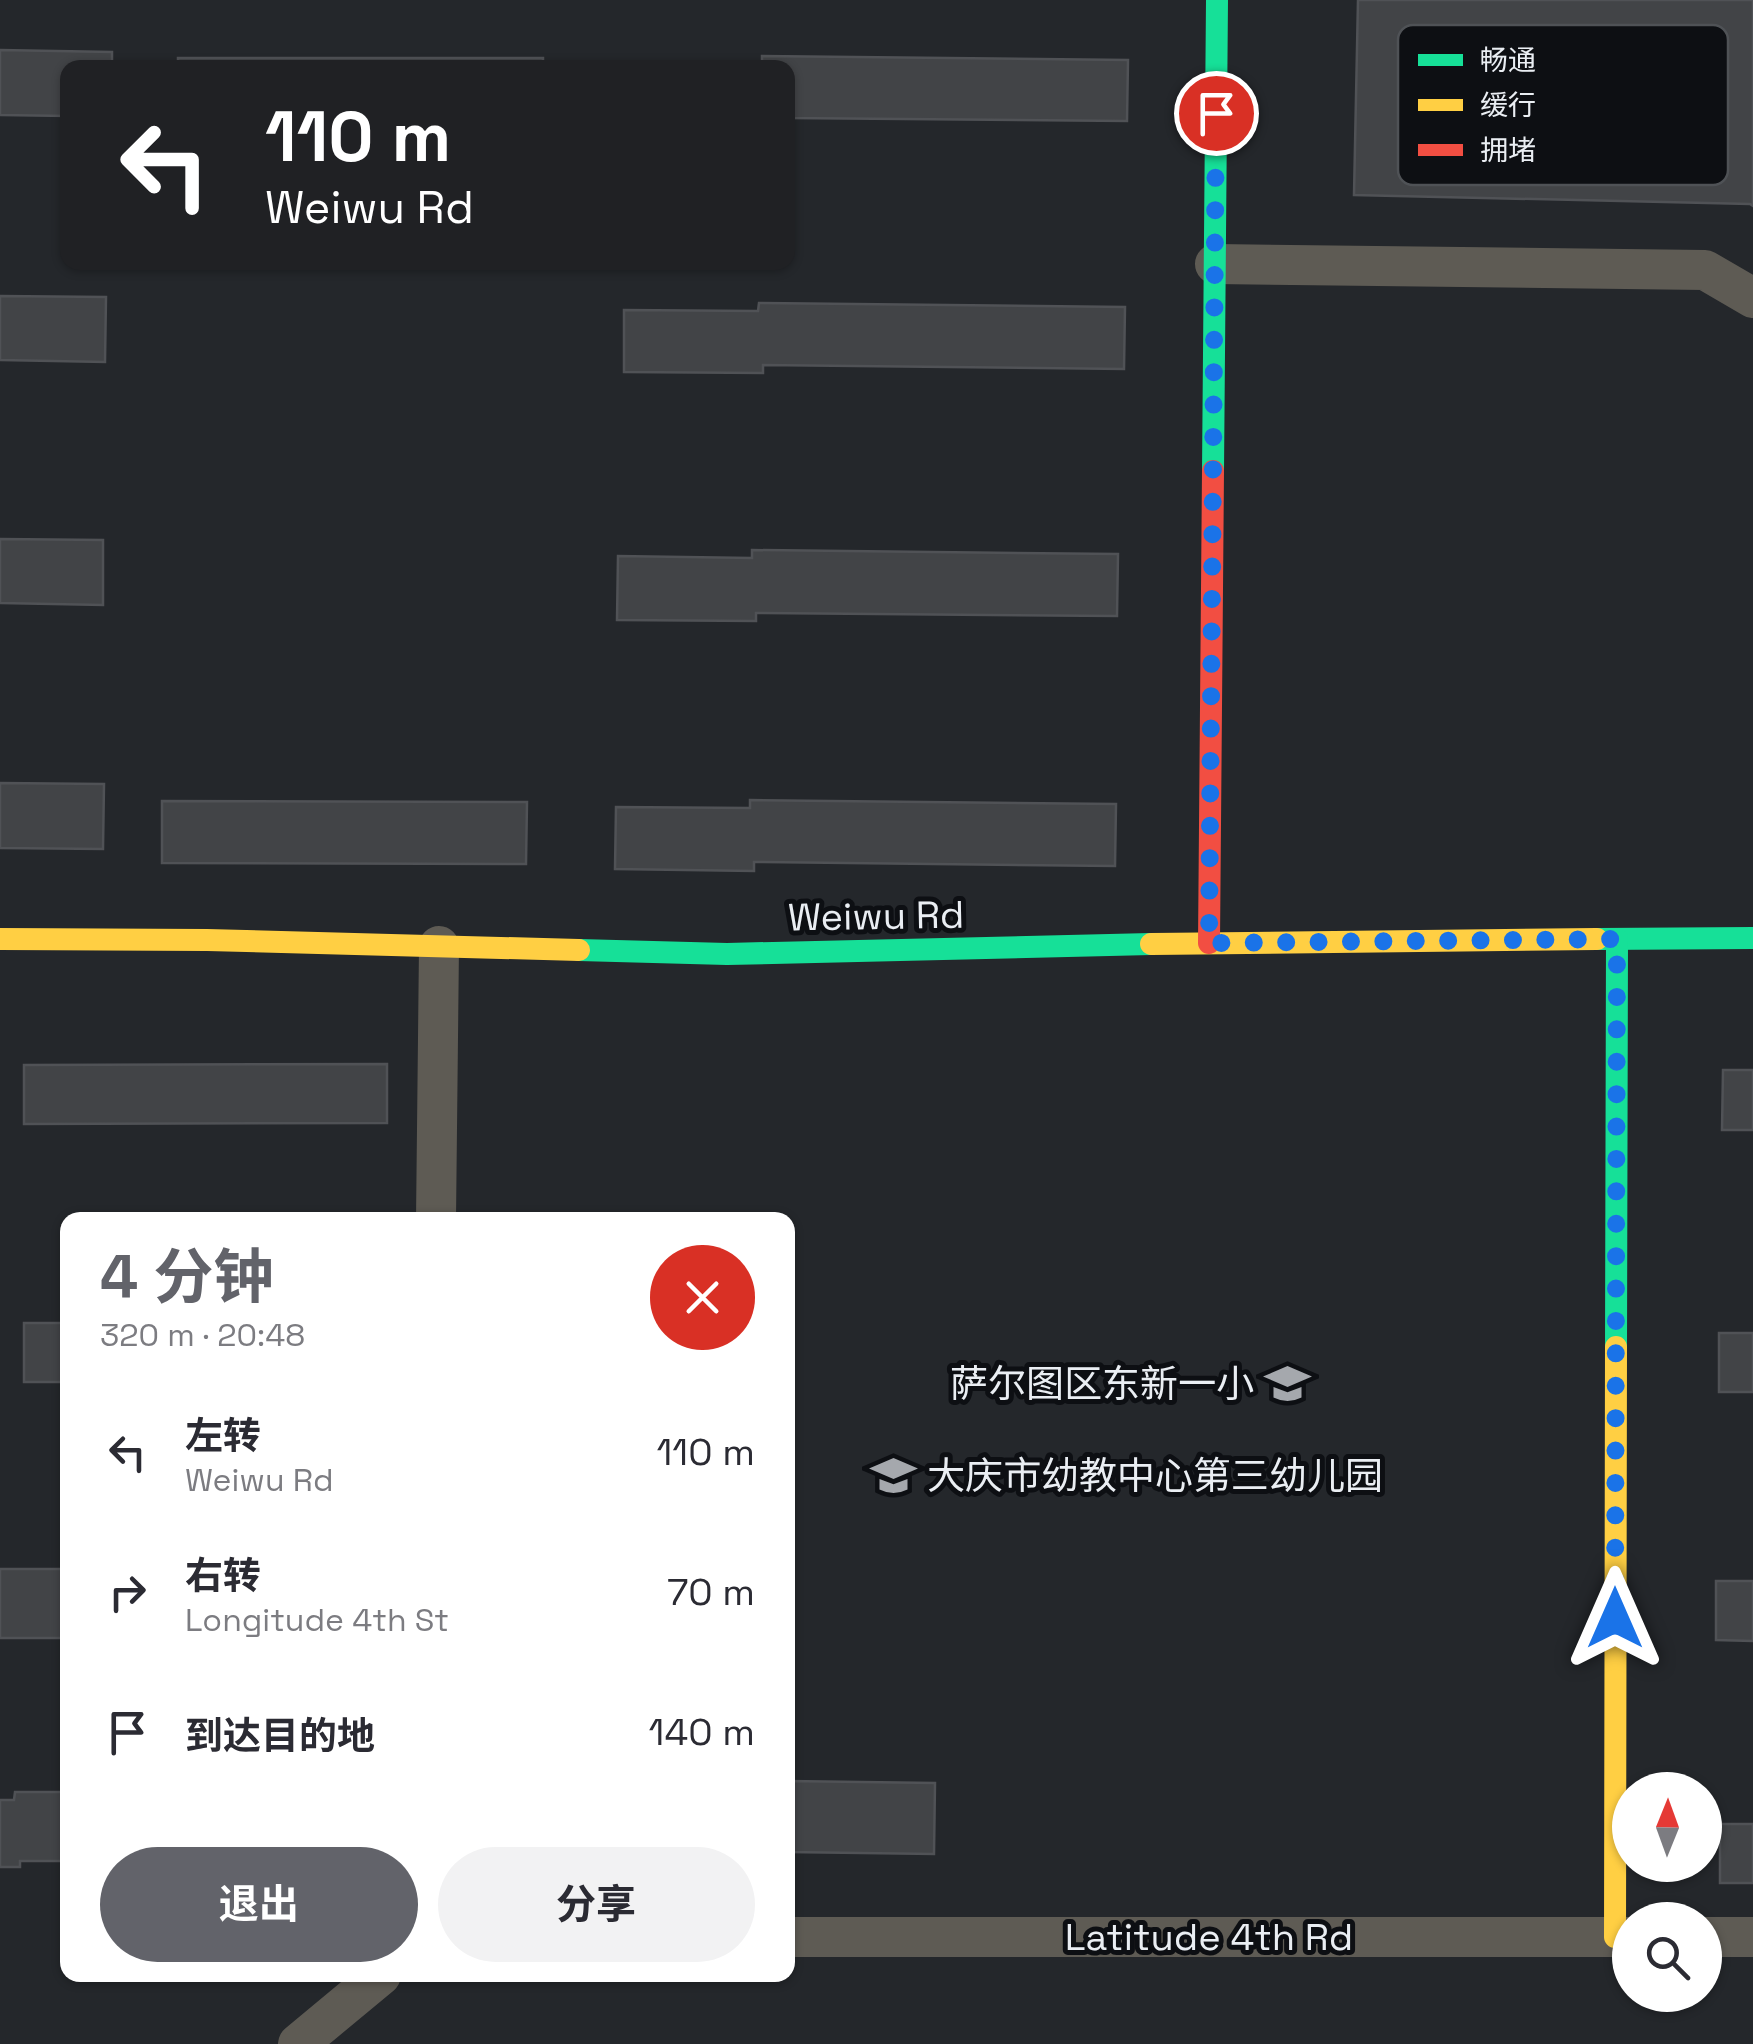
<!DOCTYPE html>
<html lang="zh">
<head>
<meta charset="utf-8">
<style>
	:root { --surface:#fff; --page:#f2f2f3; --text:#2b2b33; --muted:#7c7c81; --accent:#62636a }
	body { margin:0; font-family:"Space Grotesk","Noto Sans SC",sans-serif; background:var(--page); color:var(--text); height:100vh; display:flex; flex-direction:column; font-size:38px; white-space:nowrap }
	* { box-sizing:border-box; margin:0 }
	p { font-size:32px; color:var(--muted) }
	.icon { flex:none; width:55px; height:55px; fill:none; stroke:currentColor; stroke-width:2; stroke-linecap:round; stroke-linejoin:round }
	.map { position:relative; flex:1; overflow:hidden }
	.panel { position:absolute; left:60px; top:1212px; width:735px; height:770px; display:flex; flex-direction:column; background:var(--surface); border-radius:20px; box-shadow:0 2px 8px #0004 }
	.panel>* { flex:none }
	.guide { position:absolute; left:60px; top:60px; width:735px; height:210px; border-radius:20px; box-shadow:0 2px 8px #0004; background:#202124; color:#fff; overflow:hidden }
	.needle { width:65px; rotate:1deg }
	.tools { position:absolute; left:1612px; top:1772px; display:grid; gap:20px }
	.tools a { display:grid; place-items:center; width:110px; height:110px; border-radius:50%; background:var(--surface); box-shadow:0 2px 8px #0004; font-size:50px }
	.pin { position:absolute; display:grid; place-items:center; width:85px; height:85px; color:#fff; margin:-42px; border:5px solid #fff; border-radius:50%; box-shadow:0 2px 10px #0007 }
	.me { position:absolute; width:110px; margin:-55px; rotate:0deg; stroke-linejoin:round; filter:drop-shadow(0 0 8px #0008) }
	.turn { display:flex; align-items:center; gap:35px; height:210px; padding:0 40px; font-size:45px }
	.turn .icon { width:130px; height:130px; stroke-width:2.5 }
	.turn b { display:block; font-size:70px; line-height:85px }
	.round { display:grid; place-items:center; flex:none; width:105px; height:105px; border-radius:52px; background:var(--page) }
	.headline { display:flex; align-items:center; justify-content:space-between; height:170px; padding:0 40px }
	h1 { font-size:60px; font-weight:700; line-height:75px; color:var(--accent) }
	.cta { display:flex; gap:20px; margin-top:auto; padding:20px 40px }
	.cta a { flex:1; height:115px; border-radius:60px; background:var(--accent); color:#fff; font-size:40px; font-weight:700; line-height:115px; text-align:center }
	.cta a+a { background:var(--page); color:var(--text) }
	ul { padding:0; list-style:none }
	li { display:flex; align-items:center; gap:30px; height:140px; padding:0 40px }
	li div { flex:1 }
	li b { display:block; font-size:38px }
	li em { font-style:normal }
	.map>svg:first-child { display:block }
</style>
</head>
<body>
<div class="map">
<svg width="1753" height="2044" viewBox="0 0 1753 2044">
	<rect width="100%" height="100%" fill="#24272b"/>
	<g fill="#424447" stroke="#505256" stroke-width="2.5">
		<polygon points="1358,0 1753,0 1753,206 1750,204 1354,195"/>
		<polygon points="0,50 112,52 112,68 68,68 68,116 0,115"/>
		<polygon points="762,56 1128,60 1127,121 788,118 788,68 628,68 628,62 762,64"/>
		<rect x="178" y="58" width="365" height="10"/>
		<polygon points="0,296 106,297 105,362 0,360"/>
		<polygon points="759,303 1125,307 1124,369 763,365 763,373 624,372 624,310 758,311"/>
		<polygon points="0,539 103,540 103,605 0,603"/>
		<polygon points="752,550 1118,554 1117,616 756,613 756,621 617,620 618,556 752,558"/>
		<polygon points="0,783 104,784 103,849 0,848"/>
		<polygon points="750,800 1116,804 1115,866 754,862 754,871 615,869 616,807 750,808"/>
		<polygon points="162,801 527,802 526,864 162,863"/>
		<polygon points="387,1064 387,1123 24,1124 24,1065"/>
		<polygon points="1723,1070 1753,1070 1753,1130 1722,1130"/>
		<rect x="24" y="1323" width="44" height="59"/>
		<rect x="1719" y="1333" width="34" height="59"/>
		<rect x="0" y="1569" width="68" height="69"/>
		<polygon points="1716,1581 1753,1581 1753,1641 1716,1640"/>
		<polygon points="788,1781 935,1783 934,1854 788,1852"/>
		<polygon points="15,1792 68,1792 68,1861 20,1861 20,1867 0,1867 0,1800 14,1800"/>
		<rect x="1720" y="1824" width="33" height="59"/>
	</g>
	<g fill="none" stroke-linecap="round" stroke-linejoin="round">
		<g stroke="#5e5b54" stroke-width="40">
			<polyline points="1215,264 1705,270 1753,298"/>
			<polyline points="436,1220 439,946"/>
			<polyline points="788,1937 1630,1937"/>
			<polyline points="1705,1937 1753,1937"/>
			<polyline points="298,2044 381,1975"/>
		</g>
		<g stroke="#16e098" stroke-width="22">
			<polyline points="1213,471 1217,0"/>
			<polyline points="1597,939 1753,938"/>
			<polyline points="579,950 727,954 1151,944"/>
			<polyline points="1616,1347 1617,939"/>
		</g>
		<g stroke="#ffcf43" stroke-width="22">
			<polyline points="0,939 207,940 579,950"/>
			<polyline points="1151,944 1597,939"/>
			<polyline points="1615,1937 1616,1347"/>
		</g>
		<polyline stroke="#f24e42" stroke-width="22" points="1209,943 1213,471"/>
	</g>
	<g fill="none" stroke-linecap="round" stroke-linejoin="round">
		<polyline stroke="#1a73e8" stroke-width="18" stroke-dasharray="0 32.4" points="1216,113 1209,943 1617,939 1615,1618"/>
	</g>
	<defs>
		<symbol id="school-bare" viewBox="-9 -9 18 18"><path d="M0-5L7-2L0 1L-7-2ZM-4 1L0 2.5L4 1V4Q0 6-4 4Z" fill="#a5a8ad" stroke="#0d0f13" stroke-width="2.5" paint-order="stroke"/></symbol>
	</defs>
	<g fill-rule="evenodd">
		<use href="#school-bare" x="1256" y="1352" width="63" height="63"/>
		<use href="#school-bare" x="862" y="1444" width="63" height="63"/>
	</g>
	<g text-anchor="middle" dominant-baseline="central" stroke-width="10" stroke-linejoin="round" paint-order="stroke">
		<g font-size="38" fill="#eaeef3" stroke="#0d0f13">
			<text transform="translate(876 916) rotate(-1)">Weiwu Rd</text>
			<text x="1209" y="1937">Latitude 4th Rd</text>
		</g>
		<g font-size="38" fill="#eaeef3" stroke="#0d0f13" text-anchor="end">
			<text x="1254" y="1384">萨尔图区东新一小</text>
			<text x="927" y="1476" text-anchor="start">大庆市幼教中心第三幼儿园</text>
		</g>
	</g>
	<rect x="1398" y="25" width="330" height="160" rx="15" fill="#0d0f13" stroke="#4f5256" stroke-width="2.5"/>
	<rect x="1418" y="54" width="45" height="12" fill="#16e098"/>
	<rect x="1418" y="99" width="45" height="12" fill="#ffcf43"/>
	<rect x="1418" y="144" width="45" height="12" fill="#f24e42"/>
	<g font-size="28" fill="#eaeef3">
		<text x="1480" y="70">畅通</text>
		<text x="1480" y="115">缓行</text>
		<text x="1480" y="160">拥堵</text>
	</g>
</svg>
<div class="tools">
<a><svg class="needle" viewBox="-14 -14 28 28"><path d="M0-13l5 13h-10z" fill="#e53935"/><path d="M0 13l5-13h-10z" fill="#7c7c81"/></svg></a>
<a><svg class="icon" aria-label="search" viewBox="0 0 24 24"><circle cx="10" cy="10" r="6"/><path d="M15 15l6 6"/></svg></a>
</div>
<div class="pin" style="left:1216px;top:113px;background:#d93025"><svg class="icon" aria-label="arrive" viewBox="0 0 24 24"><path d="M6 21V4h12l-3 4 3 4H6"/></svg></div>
<svg class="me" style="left:1615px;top:1618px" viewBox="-20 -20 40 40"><path d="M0-17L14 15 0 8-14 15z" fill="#1a73e8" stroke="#fff" stroke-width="4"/></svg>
<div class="guide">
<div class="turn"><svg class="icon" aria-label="left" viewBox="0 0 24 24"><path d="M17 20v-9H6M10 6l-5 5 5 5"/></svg><div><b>110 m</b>Weiwu Rd</div></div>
</div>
<section class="panel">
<div class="headline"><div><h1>4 分钟</h1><p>320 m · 20:48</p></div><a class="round" style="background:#d93025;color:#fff"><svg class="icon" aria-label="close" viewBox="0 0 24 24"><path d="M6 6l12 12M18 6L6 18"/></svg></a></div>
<ul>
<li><svg class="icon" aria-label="left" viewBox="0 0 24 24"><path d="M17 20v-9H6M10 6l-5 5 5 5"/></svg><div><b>左转</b><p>Weiwu Rd</p></div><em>110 m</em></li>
<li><svg class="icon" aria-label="right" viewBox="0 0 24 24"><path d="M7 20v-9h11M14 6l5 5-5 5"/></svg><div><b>右转</b><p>Longitude 4th St</p></div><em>70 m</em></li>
<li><svg class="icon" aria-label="arrive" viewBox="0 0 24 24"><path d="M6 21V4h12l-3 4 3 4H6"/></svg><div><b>到达目的地</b></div><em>140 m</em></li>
</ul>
<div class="cta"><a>退出</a><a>分享</a></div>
</section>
</div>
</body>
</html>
